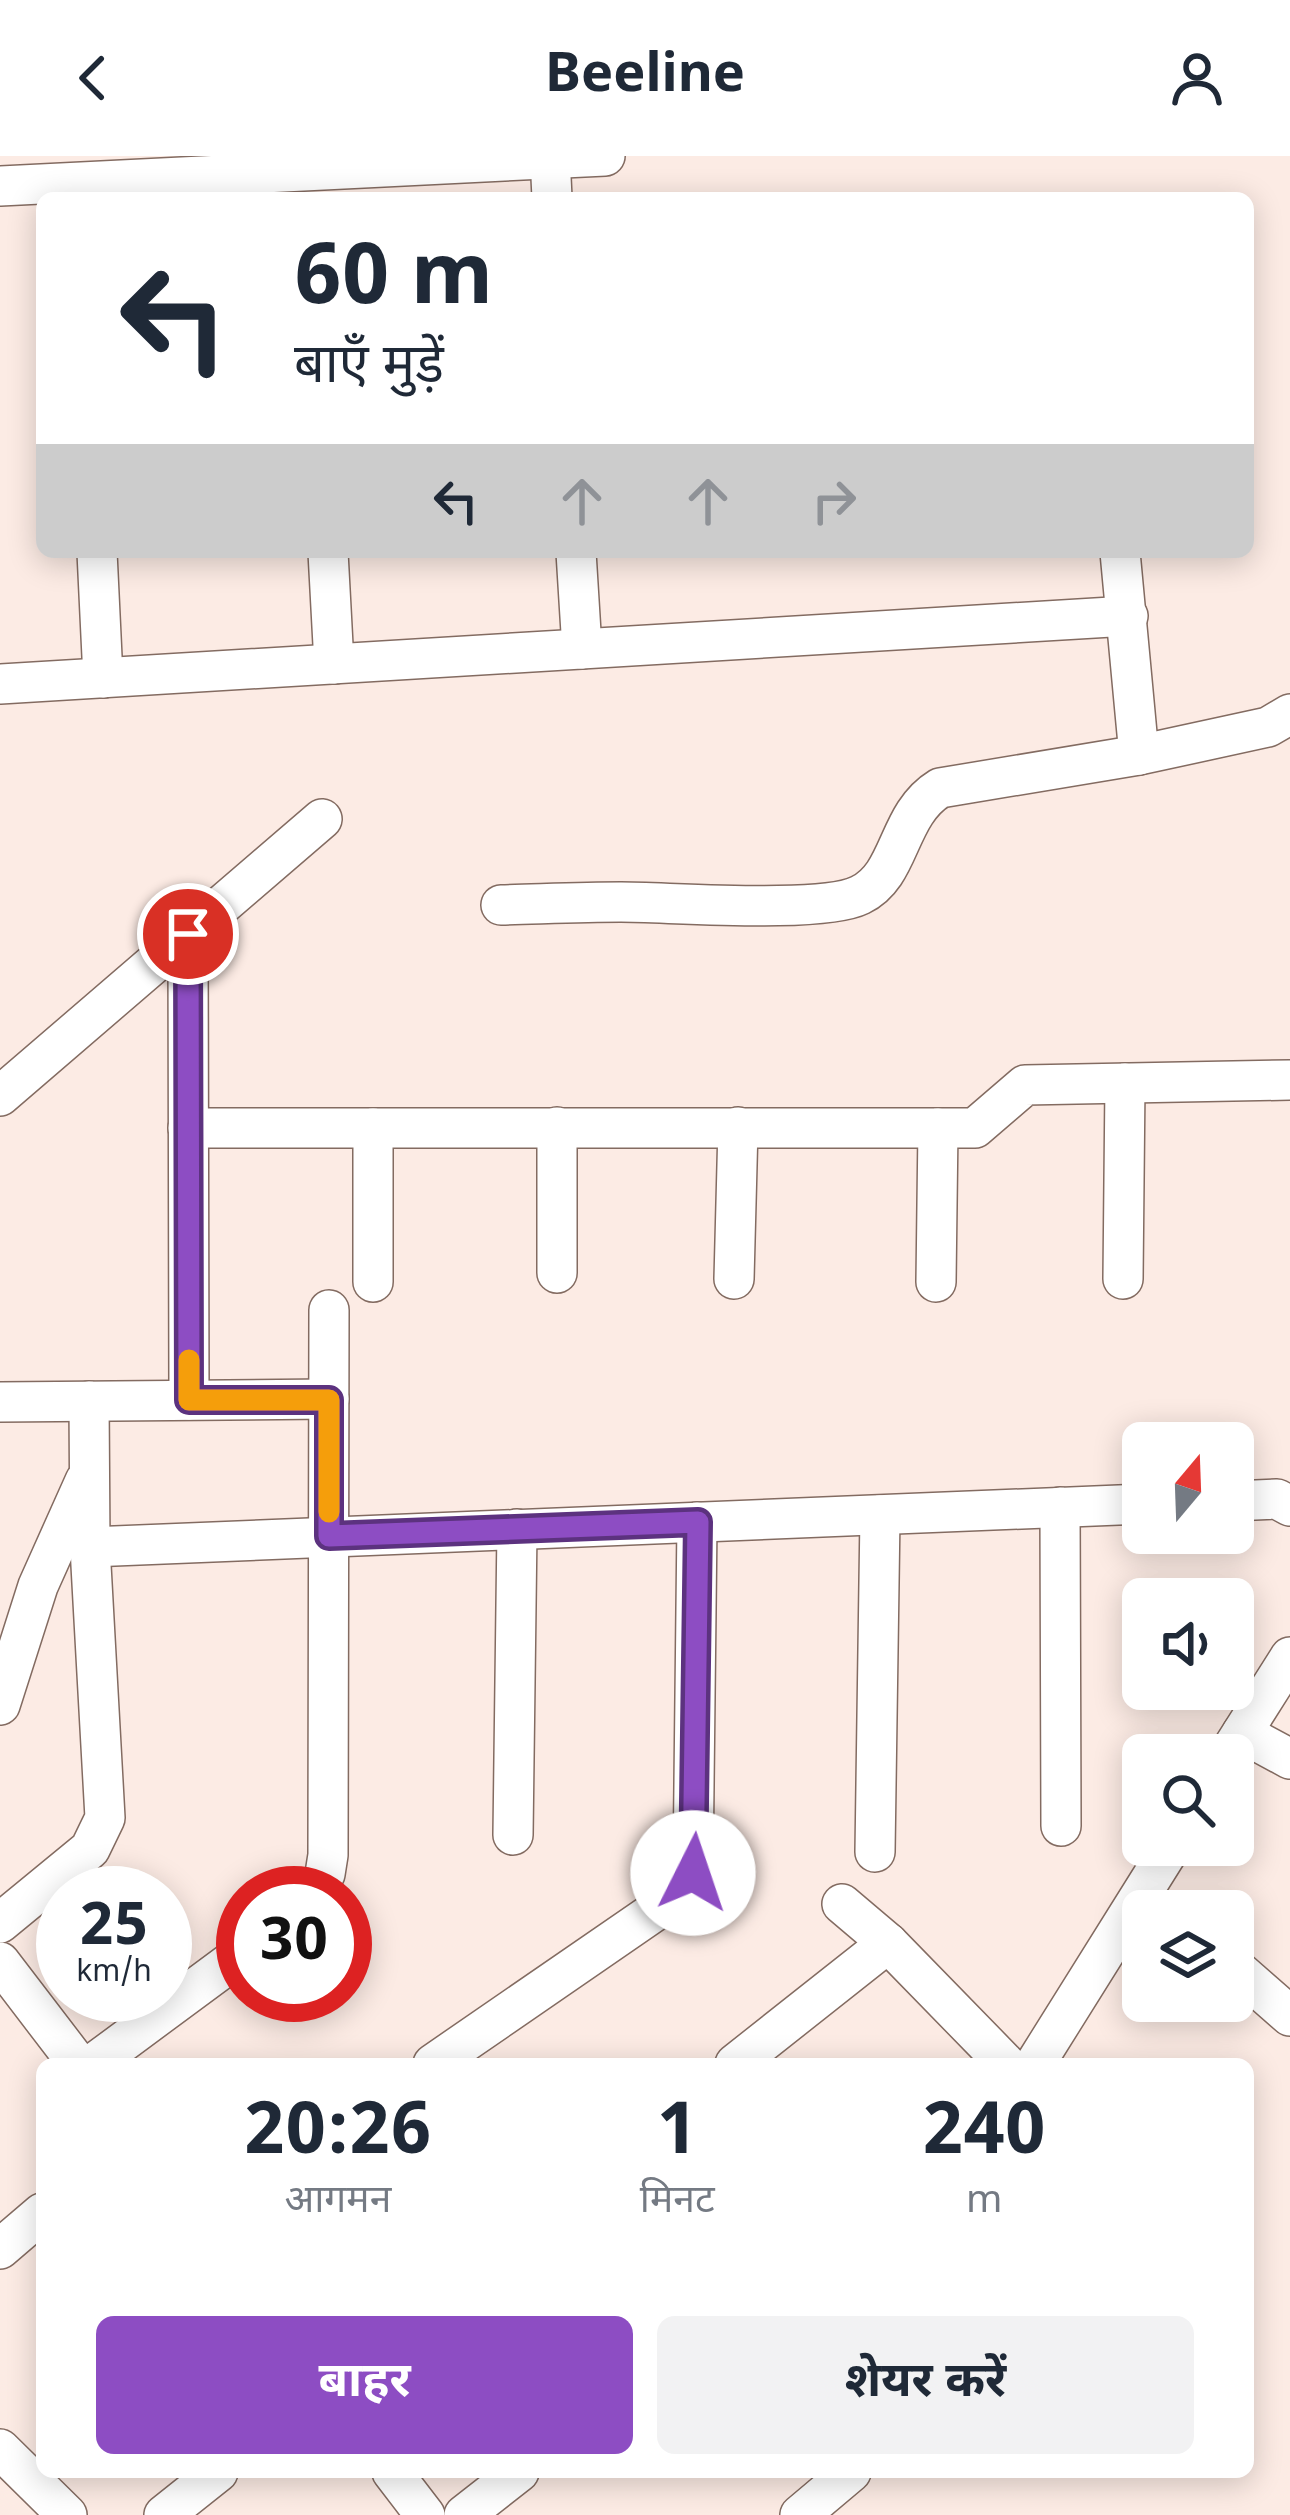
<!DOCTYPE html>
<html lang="hi">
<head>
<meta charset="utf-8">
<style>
	:root { --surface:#fff; --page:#f2f2f3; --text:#1f2937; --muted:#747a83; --accent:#8d4dc3 }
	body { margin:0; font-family:Georgia,"Noto Sans Devanagari",serif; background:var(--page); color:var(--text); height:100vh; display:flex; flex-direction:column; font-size:45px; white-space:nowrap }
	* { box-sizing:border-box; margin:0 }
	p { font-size:39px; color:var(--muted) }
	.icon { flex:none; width:66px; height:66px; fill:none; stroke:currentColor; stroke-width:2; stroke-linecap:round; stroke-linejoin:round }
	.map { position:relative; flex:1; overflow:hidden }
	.side { position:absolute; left:36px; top:1902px; width:1218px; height:420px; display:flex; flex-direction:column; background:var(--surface); border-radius:18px; box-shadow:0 6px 30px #0003 }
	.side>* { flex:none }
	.banner { position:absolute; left:36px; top:36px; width:1218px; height:366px; border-radius:18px; box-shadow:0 6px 30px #0003; background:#fff; color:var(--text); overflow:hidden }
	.needle { width:78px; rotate:19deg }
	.fabs { position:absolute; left:1122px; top:1266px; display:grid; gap:24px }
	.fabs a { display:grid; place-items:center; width:132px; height:132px; border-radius:18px; background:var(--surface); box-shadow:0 6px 30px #0003; font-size:60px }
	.speed { position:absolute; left:36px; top:1710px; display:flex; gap:24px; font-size:60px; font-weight:700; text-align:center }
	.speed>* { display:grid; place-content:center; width:156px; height:156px; border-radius:50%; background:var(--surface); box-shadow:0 6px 30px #0003; line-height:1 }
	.speed small { font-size:30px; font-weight:400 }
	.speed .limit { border:18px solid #d22; background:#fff; color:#111 }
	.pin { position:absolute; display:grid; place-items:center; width:102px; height:102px; color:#fff; margin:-51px; border:6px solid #fff; border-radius:50%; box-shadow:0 3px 12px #0007 }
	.me { position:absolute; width:132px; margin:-66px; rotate:4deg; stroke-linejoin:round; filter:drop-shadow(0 0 9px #0008) }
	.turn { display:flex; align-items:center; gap:42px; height:252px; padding:0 60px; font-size:54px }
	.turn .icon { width:156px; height:156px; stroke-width:2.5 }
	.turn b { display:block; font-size:84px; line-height:102px }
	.lanes { display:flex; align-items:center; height:114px; padding:0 60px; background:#0003; justify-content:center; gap:60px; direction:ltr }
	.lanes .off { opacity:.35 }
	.eta { display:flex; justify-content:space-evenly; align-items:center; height:204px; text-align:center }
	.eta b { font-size:72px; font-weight:700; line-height:84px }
	.cta { display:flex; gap:24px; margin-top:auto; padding:24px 60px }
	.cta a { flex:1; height:138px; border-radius:18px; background:var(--accent); color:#fff; font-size:48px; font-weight:700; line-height:138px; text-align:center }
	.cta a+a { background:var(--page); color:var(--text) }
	header { display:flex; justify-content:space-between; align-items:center; height:156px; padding:0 60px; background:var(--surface); font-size:54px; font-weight:700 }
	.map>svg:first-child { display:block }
</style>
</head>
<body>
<header><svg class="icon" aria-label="back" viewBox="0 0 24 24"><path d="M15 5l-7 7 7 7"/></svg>Beeline<svg class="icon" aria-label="person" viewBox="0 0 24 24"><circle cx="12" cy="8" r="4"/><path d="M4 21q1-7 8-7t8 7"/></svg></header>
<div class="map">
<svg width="1290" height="2359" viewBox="0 0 1290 2359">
	<rect width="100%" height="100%" fill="#fcebe4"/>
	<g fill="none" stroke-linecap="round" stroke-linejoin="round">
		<defs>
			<g id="minor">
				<polyline points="550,0 552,42"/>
				<polyline points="0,30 605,0"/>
				<polyline points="97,396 103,522"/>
				<polyline points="328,396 334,508"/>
				<polyline points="576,396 582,493"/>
				<polyline points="1120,396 1139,599"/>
				<polyline points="0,528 1128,460"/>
				<path d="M501 749C541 748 581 746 621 746 670 746 822 758 860 739 902 719 896 659 940 632L1139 599 1268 571 1290 558"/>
				<polyline points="188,778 189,1244"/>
				<polyline points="0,940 322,663"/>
				<polyline points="188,972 975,972 1025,929 1290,924"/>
				<polyline points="557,1117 557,971"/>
				<polyline points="734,1123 738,971"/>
				<polyline points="1123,1123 1125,927"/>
				<polyline points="373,1126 373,972"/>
				<polyline points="936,1126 938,972"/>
				<polyline points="0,1246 329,1243"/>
				<polyline points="1233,1345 1277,1343 1290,1350"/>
				<polyline points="1060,1351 1061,1670"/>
				<polyline points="90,1391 1143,1348"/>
				<polyline points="0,1549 38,1430 85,1325"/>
				<polyline points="1242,1577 1290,1603"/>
				<polyline points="1228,1599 1290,1501"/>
				<polyline points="513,1679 517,1373"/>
				<polyline points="875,1696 880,1359"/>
				<polyline points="314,1737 325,1718 328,1699 329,1154"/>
				<polyline points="842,1748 888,1787 1006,1908"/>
				<polyline points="0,1767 90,1693 105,1662 90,1391 89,1245"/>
				<polyline points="0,1806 78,1908"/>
				<polyline points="1233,1810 1290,1860"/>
				<polyline points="93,1908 243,1797"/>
				<polyline points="433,1908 661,1751 683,1733 693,1716 697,1366"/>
				<polyline points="735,1908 888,1787"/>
				<polyline points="1035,1908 1172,1689"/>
				<polyline points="0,2093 42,2057"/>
				<polyline points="0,2293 67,2359"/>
				<polyline points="392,2316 425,2359"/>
				<polyline points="164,2359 218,2316"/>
				<polyline points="464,2359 519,2316"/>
				<polyline points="800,2359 851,2316"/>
			</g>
		</defs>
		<use href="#minor" stroke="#836b61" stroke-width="42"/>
		<use href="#minor" stroke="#fff" stroke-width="39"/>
	</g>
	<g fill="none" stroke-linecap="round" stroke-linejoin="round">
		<defs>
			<polyline id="route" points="188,778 189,1244 329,1244 329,1380 698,1366 693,1717"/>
		</defs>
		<use href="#route" stroke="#5c327f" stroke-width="30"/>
		<use href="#route" stroke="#8d4dc3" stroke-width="21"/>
		<polyline stroke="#f59e0b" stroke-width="21" points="189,1204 189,1244 329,1244 329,1356"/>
	</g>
</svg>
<div class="fabs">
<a><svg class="needle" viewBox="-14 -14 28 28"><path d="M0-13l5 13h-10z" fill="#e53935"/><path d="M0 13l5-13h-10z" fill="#747a83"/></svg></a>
<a><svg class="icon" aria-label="sound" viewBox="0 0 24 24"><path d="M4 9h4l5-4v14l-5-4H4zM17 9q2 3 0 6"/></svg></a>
<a><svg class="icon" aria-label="search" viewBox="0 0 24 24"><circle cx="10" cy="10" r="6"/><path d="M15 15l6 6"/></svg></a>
<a><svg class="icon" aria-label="layers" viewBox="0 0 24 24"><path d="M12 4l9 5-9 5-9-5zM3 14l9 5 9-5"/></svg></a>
</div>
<div class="speed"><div>25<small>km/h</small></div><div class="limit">30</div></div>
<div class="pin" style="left:188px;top:778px;background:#d93025"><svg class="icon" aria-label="arrive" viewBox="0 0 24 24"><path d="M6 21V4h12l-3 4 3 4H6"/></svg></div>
<svg class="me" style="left:693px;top:1717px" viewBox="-20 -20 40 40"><circle r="19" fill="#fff"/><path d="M0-13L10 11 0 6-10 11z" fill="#8d4dc3"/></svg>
<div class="banner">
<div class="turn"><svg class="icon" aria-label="left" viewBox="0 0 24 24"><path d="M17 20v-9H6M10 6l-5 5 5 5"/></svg><div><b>60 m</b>बाएँ मुड़ें</div></div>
<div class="lanes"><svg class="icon" aria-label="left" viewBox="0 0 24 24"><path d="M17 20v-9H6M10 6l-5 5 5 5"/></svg><svg class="icon off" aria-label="ahead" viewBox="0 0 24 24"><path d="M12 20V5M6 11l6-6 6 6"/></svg><svg class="icon off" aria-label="ahead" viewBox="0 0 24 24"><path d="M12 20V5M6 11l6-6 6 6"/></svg><svg class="icon off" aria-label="right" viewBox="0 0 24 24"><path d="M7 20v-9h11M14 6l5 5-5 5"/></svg></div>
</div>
<section class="side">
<div class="eta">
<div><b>20:26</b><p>आगमन</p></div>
<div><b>1</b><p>मिनट</p></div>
<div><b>240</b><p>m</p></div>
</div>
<div class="cta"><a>बाहर</a><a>शेयर करें</a></div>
</section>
</div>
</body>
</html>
